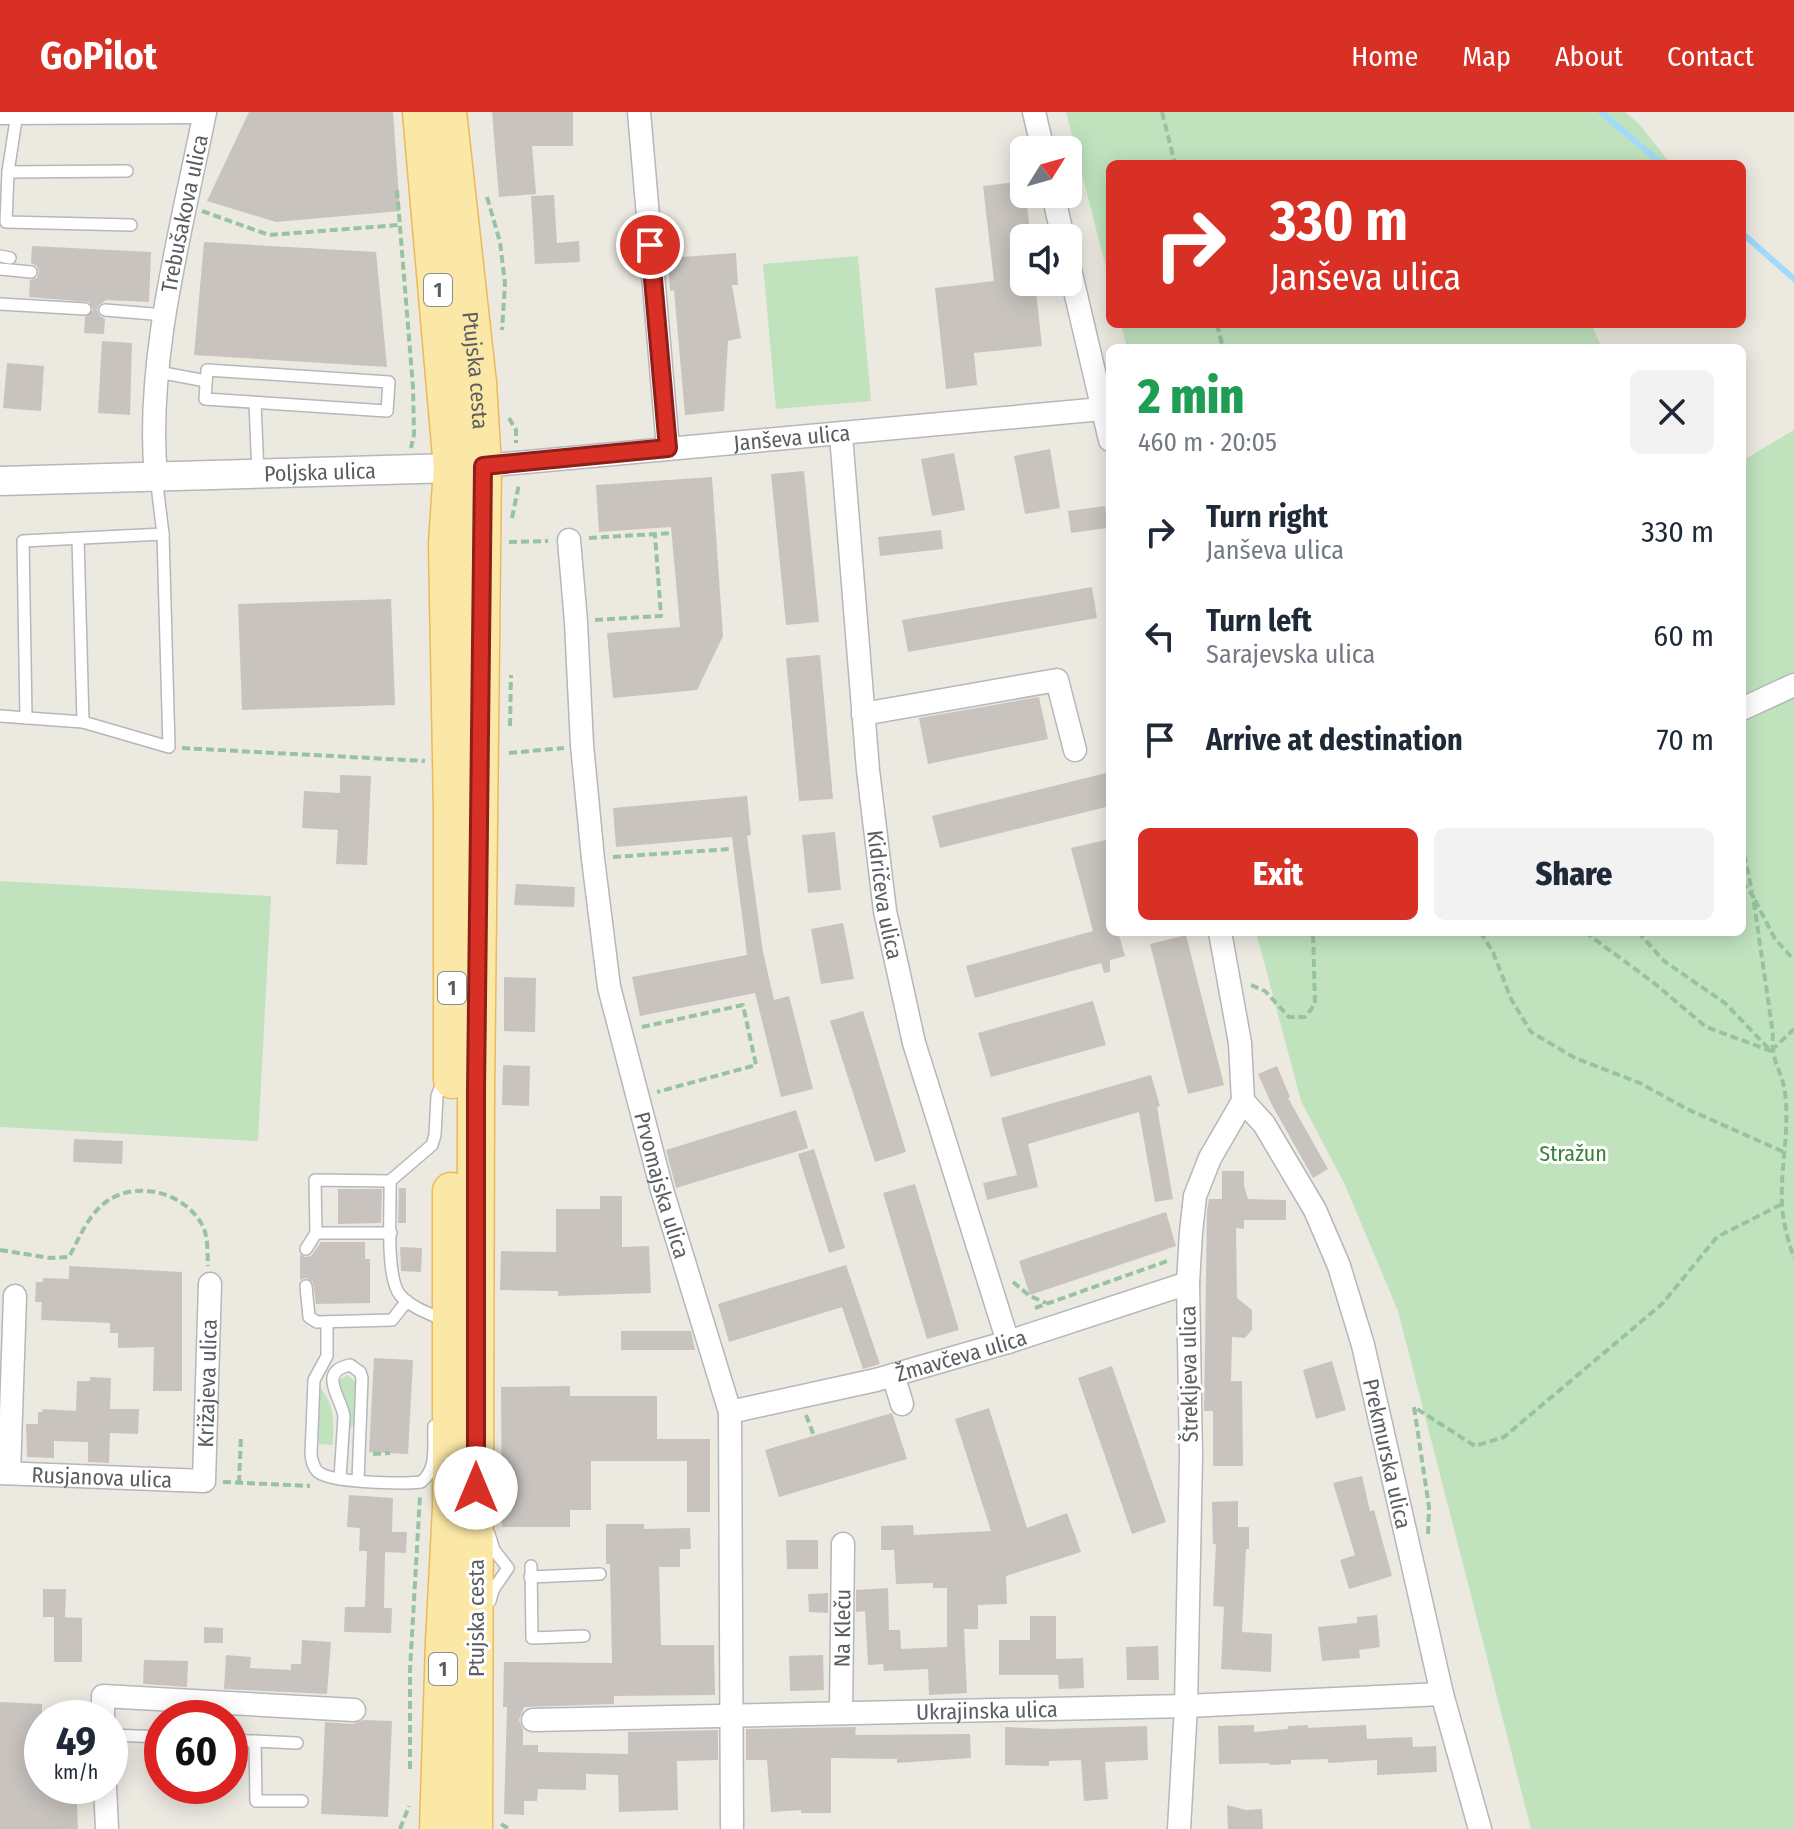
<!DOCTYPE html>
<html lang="en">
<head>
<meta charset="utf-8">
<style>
	:root { --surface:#fff; --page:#f2f2f3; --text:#1f2937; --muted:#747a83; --accent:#d93025 }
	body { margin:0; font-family:"Fira Sans Condensed",sans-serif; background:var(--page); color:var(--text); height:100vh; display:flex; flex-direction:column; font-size:30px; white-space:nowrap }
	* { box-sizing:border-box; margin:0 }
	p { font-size:26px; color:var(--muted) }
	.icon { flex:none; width:44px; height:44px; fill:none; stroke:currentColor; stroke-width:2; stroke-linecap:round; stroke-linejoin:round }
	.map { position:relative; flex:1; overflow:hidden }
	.drawer { position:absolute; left:1106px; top:232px; width:640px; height:592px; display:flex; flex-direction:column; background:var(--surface); border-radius:12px; box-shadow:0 4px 20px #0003 }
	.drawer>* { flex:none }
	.hud { position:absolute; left:1106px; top:48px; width:640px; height:168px; border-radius:12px; box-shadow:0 4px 20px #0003; background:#d93025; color:#fff; overflow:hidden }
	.needle { width:52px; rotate:53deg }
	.tools { position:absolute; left:1010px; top:24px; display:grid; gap:16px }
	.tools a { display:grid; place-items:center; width:72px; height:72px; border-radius:12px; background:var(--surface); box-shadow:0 4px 20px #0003; font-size:40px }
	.speed { position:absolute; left:24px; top:1588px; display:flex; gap:16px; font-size:40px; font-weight:700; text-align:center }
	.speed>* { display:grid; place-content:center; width:104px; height:104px; border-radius:50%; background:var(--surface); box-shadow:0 4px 20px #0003; line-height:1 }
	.speed small { font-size:20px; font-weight:400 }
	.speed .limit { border:12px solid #d22; background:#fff; color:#111 }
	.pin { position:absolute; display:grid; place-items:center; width:68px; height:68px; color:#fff; margin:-34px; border:4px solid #fff; border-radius:50%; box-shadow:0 2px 8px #0007 }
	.me { position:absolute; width:88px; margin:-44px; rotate:0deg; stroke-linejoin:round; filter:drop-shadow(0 0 6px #0008) }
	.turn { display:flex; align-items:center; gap:28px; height:168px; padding:0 32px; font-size:36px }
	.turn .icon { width:104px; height:104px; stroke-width:2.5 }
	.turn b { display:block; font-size:56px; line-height:68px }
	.round { display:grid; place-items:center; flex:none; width:84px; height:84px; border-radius:12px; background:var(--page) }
	.head { display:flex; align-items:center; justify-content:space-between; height:136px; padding:0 32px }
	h1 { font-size:48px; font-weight:800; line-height:60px; color:#1e9e55 }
	.button { display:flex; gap:16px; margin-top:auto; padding:16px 32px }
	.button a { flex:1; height:92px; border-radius:12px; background:var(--accent); color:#fff; font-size:32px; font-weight:800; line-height:92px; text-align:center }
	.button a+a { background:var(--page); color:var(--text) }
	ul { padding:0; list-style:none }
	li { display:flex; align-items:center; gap:24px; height:104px; padding:0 32px }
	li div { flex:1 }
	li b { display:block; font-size:30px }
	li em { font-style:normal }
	header { display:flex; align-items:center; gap:48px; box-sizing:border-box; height:112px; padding:0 40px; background:var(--accent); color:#fff }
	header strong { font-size:38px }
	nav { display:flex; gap:44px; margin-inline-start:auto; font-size:28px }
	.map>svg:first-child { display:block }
</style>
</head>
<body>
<header>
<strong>GoPilot</strong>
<nav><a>Home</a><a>Map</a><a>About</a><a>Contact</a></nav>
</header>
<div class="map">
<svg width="1794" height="1717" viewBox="0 0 1794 1717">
	<rect width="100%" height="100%" fill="#ece9e1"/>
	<g fill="#c0e3be">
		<polygon points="1066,0 1625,0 1639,12 1671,52 1110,52 1110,171"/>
		<polygon points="858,144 871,289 776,297 763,152"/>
		<polygon points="1121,212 1591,212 1602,236 1127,236"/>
		<polygon points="1794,318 1794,1717 1531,1717 1398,1199 1345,1073 1301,989 1256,820 1742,820 1742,349"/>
		<polygon points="0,769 271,784 258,1029 0,1015"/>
		<polygon points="347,1263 357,1271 355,1312 348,1318 348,1292 337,1270"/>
		<path d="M321 1277C336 1294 333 1312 333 1333L319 1332V1279Z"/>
	</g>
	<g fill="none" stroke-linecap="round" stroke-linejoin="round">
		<g stroke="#a2dafb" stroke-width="6">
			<polyline points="1601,0 1662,52"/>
			<polyline points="1742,121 1794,167"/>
		</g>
	</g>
	<g fill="#c8c3be">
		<polygon points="249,0 393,0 400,99 276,110 207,89"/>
		<polygon points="492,0 573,0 573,34 532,34 536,82 499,85"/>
		<polygon points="1024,69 1031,126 1024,126 1024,170 1035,170 1042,234 974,241 977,273 946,277 935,176 994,169 983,74"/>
		<polygon points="554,83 557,131 579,129 580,150 535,152 531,84"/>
		<polygon points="204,130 376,140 387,255 194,243"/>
		<polygon points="32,134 151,140 149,190 106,188 99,193 97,198 100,204 105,207 104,222 84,221 85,205 93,198 89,190 29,185 30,168 37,166 39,160 37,154 31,151"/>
		<polygon points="736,141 738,173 732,173 741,226 728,229 724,299 685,303 674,178 670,179 668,146"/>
		<polygon points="102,229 132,231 130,303 98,301"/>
		<polygon points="7,251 44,254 41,299 3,296"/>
		<polygon points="1050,337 1060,396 1025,402 1014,344"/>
		<polygon points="954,341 965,398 932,404 921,347"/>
		<polygon points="804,359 819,510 786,513 771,362"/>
		<polygon points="712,365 723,524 697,578 613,586 607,521 680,515 671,415 599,420 596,373"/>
		<polygon points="1105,394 1108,416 1071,421 1068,399"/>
		<polygon points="941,418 943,437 880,444 878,425"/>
		<polygon points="1092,475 1097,506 908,540 902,508"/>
		<polygon points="391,487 395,593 242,598 238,492"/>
		<polygon points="820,543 833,687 799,689 786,546"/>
		<polygon points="1039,585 1048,627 928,652 919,606"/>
		<polygon points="1110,660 1110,694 940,736 932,704"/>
		<polygon points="340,663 371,664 367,753 336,752 338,718 302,716 304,679 340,681"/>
		<polygon points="747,684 751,723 747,724 763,840 774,888 789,884 813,977 781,985 755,881 640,904 632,865 747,843 732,725 616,735 613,696"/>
		<polygon points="835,720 841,778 808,781 802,723"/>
		<polygon points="1110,727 1110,820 1118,820 1125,844 1110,848 1110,860 1104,861 1101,851 975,886 966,854 1093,819 1071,736"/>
		<polygon points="516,772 575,775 574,795 514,793"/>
		<polygon points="843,811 854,867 821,872 811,817"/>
		<polygon points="1186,823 1224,973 1188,982 1150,832"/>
		<polygon points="504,865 536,866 535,920 504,919"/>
		<polygon points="1093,889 1106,933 991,965 978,921"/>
		<polygon points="863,899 906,1040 875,1050 830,909"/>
		<polygon points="503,953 530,954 529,994 502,993"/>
		<polygon points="1277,954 1290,985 1288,986 1328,1057 1313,1066 1272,993 1258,962"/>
		<polygon points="1151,963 1160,994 1157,995 1173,1087 1155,1090 1139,1000 1028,1032 1038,1075 987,1088 983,1071 1017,1063 1001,1006"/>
		<polygon points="796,998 808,1036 676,1076 666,1038"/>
		<polygon points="74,1027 123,1029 122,1052 73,1050"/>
		<polygon points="814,1037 845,1136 829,1141 798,1042"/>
		<polygon points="1222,1059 1244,1059 1244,1074 1248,1087 1286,1088 1286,1108 1244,1108 1244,1117 1236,1116 1237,1186 1252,1198 1252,1218 1245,1226 1232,1225 1231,1269 1242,1269 1243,1354 1213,1354 1213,1299 1204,1299 1207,1099 1209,1087 1222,1087"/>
		<polygon points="915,1072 959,1218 927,1227 883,1081"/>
		<polygon points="399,1076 406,1076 406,1111 398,1111"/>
		<polygon points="338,1077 382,1077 381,1111 338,1112"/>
		<polygon points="600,1084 622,1084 622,1135 649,1134 651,1181 558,1184 558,1179 500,1178 501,1139 556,1140 556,1097 600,1097"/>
		<polygon points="1166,1100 1176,1134 1030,1183 1019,1149"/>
		<polygon points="321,1130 365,1130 365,1147 370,1147 370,1191 316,1192 313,1170 306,1166 300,1168 300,1142 305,1145 311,1144"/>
		<polygon points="400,1135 422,1136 421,1160 401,1159"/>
		<polygon points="846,1153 880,1252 863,1257 842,1195 729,1230 718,1192"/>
		<polygon points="69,1154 182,1160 182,1279 153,1279 154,1235 118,1236 118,1221 110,1221 110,1211 41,1208 42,1190 35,1190 36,1170 43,1170 43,1166 69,1167"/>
		<polygon points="621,1219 691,1219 695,1238 621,1238"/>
		<polygon points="374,1246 413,1248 408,1342 369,1340"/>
		<polygon points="1332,1249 1346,1298 1316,1307 1303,1258"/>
		<polygon points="1112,1254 1166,1410 1132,1422 1078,1266"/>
		<polygon points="90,1265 111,1266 110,1297 139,1297 138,1322 110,1321 109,1351 88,1350 88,1330 54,1329 54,1346 27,1345 26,1312 38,1312 38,1300 43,1300 42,1297 76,1299 77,1269 90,1269"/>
		<polygon points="570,1274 570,1284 657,1284 657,1327 710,1327 710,1400 687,1400 687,1349 591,1349 591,1398 570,1398 570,1415 502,1415 501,1275"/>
		<polygon points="989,1296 1027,1416 1067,1401 1081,1440 1006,1464 1007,1492 978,1493 978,1517 964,1517 967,1581 929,1583 928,1557 884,1559 883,1552 868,1553 865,1499 856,1500 856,1478 888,1476 889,1518 900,1518 901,1537 947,1535 947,1476 933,1476 933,1471 896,1472 894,1438 881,1438 881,1414 913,1413 914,1423 991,1419 955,1307"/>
		<polygon points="892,1301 907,1347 779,1385 765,1338"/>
		<polygon points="1362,1364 1370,1399 1374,1398 1392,1464 1349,1477 1340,1448 1355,1443 1333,1371"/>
		<polygon points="349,1383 393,1386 392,1420 407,1420 406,1441 385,1440 384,1496 392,1496 391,1521 344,1520 345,1495 365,1495 367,1439 359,1439 360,1416 347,1415"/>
		<polygon points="1238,1389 1238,1415 1249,1415 1249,1437 1246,1437 1242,1520 1272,1522 1271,1560 1221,1557 1224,1495 1213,1494 1216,1432 1213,1432 1212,1390"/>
		<polygon points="606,1412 644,1412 644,1417 690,1416 691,1437 680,1437 680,1455 659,1455 661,1533 714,1533 715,1583 614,1584 614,1592 524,1595 519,1608 523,1618 523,1633 538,1633 538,1640 628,1642 628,1620 718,1618 718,1648 677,1649 678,1698 619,1700 618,1663 586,1662 586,1678 538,1677 537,1689 524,1689 524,1703 504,1702 507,1595 503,1595 504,1550 612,1551 610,1452 606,1452"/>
		<polygon points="786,1428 818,1428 818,1457 787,1457"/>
		<polygon points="43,1477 66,1477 65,1505 60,1505 82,1506 82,1550 54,1550 54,1505 43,1505"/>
		<polygon points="828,1481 828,1501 809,1500 808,1482"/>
		<polygon points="1377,1503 1380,1535 1359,1538 1360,1546 1322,1549 1318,1515 1357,1511 1357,1505"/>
		<polygon points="1030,1504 1056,1504 1056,1547 1083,1546 1084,1576 1059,1577 1058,1563 999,1563 999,1528 1030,1528"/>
		<polygon points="204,1515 223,1516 223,1531 204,1531"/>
		<polygon points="302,1528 331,1530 327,1582 224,1577 226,1543 251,1545 250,1556 291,1558 291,1552 301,1552"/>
		<polygon points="1158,1534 1159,1568 1127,1568 1126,1535"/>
		<polygon points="823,1543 824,1578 790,1579 789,1544"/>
		<polygon points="144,1548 188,1549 187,1575 143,1572"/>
		<polygon points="0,1590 42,1592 42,1674 76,1674 78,1717 0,1717"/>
		<polygon points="363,1608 392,1609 388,1705 321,1702 325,1610 353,1612"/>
		<polygon points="1254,1613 1254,1620 1288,1617 1288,1614 1308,1613 1308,1616 1366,1613 1367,1627 1412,1625 1413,1635 1436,1634 1437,1660 1377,1663 1377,1648 1328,1651 1328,1647 1291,1648 1291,1652 1270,1653 1269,1651 1219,1652 1218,1614"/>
		<polygon points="1147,1614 1148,1648 1105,1650 1108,1687 1084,1689 1081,1648 1049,1649 1049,1654 1005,1653 1005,1615 1050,1617"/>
		<polygon points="856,1615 855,1623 970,1622 971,1646 897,1651 897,1647 831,1646 831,1701 801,1701 801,1698 771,1700 767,1648 746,1648 746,1617"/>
		<polygon points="1227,1693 1246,1698 1262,1697 1263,1717 1228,1717"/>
	</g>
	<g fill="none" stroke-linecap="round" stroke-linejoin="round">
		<defs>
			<g id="service">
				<polyline points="17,1 8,60 6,110 131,113"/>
				<polyline points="8,60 127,59"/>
				<polyline points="0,144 10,146"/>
				<polyline points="0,157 31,160"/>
				<polyline points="0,192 85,197"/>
				<polyline points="105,198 165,203"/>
				<polygon points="207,258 389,270 387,299 205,287"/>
				<polyline points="158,260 206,269"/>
				<polyline points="255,291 258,362"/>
				<polyline points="78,427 83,610"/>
				<polyline points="0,604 83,610 169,635 163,422 156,365"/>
				<polyline points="26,606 23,429 163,422"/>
				<polyline points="390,1069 315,1068 316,1121 391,1121"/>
				<polyline points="306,1137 316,1121"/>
				<polyline points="306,1174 309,1205 317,1210 392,1208 407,1189"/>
				<path d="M444 1208C430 1202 410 1195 400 1183 385 1165 391 1094 390 1069L432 1033 435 1023 437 984 444 966"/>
				<path d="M327 1210V1244L314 1268 311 1343C312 1349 313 1355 318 1360 332 1371 402 1372 421 1370 438 1357 433 1334 434 1314"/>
				<path d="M340 1367 344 1304C341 1285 317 1260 350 1253L360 1260 362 1266 358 1368"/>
				<polyline points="489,1422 494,1438 508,1456 493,1478 490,1489"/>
				<polyline points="531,1454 532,1526 584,1524"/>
				<polyline points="530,1465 600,1462"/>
				<polyline points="110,1623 162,1625"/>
				<polyline points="230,1628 297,1631"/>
				<polyline points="255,1629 256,1689 302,1689"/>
			</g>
			<g id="minor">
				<polyline points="639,0 668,336"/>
				<polyline points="1034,0 1043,38"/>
				<polyline points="0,1 205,0"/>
				<polyline points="1053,82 1063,126"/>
				<polyline points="1068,149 1110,328"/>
				<path id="s1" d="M841 323 868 658 885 799 914 931 1008 1230"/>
				<path id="s2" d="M483 354 1102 297"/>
				<path id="s3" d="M156 365C145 249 182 115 205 0"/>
				<path id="s4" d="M569 428 576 510 582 633 593 747 609 875 662 1078 730 1300 732 1717"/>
				<polyline points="1742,597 1794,573"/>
				<polyline points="863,602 1057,568 1075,638"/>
				<path id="s5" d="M1243 989 1264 1012 1315 1098 1339 1154 1363 1233 1442 1582 1480 1717"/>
				<polyline points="893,1263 902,1292"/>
				<path id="s6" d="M730 1300 876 1268 1008 1230 1188 1171"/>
				<path id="s7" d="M0 1361 204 1369 210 1172"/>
				<polyline points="9,1361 15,1184"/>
				<path id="s8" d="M841 1600 843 1432"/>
				<polyline points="103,1606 103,1584 354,1598"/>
				<path id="s9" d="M533 1608 1186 1594 1442 1582"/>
				<polyline points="105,1674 107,1717"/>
				<polyline points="1179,1717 1186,1594 1191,1344 1188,1171 1191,1120 1195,1084 1210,1046 1243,989 1240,931 1220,820"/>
			</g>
			<g id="tertiary">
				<path id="s10" d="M0 369 452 356"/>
			</g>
			<g id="primary">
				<polyline points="421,0 452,356 447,432 452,699 452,968"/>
				<path id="s11" d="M448 0 478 271 483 354 476 979 474 1717"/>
				<polyline points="438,1717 444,1530 451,1396 451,1079"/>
			</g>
		</defs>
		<use href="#service" stroke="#b4b7bb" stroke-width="14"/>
		<use href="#minor" stroke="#b4b7bb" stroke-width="25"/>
		<use href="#tertiary" stroke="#b4b7bb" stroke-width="31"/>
		<use href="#primary" stroke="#ebb95b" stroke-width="39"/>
		<g stroke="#98c3a2" stroke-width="4" stroke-dasharray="8 4" stroke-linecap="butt">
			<polyline points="1162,0 1175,52"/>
			<polyline points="397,78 413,275 414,322 411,336"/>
			<polyline points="487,85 500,130 505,172 502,218"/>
			<polyline points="202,99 269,123 399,113"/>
			<polyline points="1217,212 1223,236"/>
			<polyline points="509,306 516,318 516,331"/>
			<polyline points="512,406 519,372"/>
			<polyline points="589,426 672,421"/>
			<polyline points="509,430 548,429"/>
			<polyline points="595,508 661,504 655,423"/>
			<polyline points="510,614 511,563"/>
			<polyline points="182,636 425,649"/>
			<polyline points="509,641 564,636"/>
			<polyline points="1742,731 1752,780"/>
			<polyline points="613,745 730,737"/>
			<path d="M1742 770 1753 784 1773 922C1770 950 1782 957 1785 981 1790 1018 1780 1055 1782 1092 1783 1111 1788 1129 1794 1146"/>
			<polyline points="1755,788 1775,827 1794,848"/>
			<polyline points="1480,820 1493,840 1511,887 1531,920 1575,946 1640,971 1687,997 1784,1040"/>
			<polyline points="1585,820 1654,871 1706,915 1771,939"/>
			<polyline points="1638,820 1664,849 1725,891 1771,939 1794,917"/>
			<polyline points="1251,873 1265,879 1289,905 1305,905 1315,892 1313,820"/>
			<polyline points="642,915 743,893 756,953 657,980"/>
			<path d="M0 1138 50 1146 69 1145C77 1130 86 1109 98 1097 127 1066 181 1077 201 1111 209 1123 207 1140 208 1154"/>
			<polyline points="1013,1170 1030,1184 1046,1191"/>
			<polyline points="1035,1196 1170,1148"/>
			<polyline points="806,1303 814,1324"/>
			<polyline points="373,1342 390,1341"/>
			<polyline points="223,1370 310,1374"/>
			<polyline points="239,1371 241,1324"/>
			<polyline points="1428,1422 1429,1395 1414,1295 1475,1334 1504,1325 1662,1192 1717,1125 1782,1092"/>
			<polyline points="410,1657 410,1558 420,1383"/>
			<polyline points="501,1712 509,1717"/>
			<polyline points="400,1717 409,1694"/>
		</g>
		<use href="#service" stroke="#fff" stroke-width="11"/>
		<use href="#minor" stroke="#fff" stroke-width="22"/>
		<use href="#tertiary" stroke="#fff" stroke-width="28"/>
		<use href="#primary" stroke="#fbe8a7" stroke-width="36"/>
	</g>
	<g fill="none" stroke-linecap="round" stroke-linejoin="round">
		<defs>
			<polyline id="route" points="476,1376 476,979 483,354 668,336 650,133"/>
		</defs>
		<use href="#route" stroke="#8d1f18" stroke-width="20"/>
		<use href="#route" stroke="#d93025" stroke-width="14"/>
	</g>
	<g text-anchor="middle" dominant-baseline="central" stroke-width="6" stroke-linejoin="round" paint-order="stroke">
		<g fill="#fff" stroke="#8c8e90" stroke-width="2">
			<rect x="424" y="162" width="28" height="32" rx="6"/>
			<rect x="438" y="860" width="28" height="32" rx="6"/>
			<rect x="429" y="1541" width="28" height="32" rx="6"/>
		</g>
		<g font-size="20" font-weight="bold" fill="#5a5e61">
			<text x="438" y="178">1</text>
			<text x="452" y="876">1</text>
			<text x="443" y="1557">1</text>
		</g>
		<g font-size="22" fill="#5a5e61" stroke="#fff">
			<text stroke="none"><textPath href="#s3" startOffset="266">Trebušakova ulica</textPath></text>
			<text stroke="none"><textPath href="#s11" startOffset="260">Ptujska cesta</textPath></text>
			<text stroke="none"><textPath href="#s2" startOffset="310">Janševa ulica</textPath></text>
			<text stroke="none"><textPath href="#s10" startOffset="320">Poljska ulica</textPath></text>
			<text stroke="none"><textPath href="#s1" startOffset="462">Kidričeva ulica</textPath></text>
			<text stroke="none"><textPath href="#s4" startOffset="654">Prvomajska ulica</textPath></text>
			<text stroke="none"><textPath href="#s6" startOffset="238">Žmavčeva ulica</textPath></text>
			<text transform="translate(1189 1262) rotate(-91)">Štrekljeva ulica</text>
			<text stroke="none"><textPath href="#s7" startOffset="302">Križajeva ulica</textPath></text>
			<text stroke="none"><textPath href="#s5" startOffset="386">Prekmurska ulica</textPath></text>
			<text stroke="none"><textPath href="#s7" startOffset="102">Rusjanova ulica</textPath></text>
			<text transform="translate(476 1506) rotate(-90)">Ptujska cesta</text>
			<text stroke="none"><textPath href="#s8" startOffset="84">Na Kleču</textPath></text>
			<text stroke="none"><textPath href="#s9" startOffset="454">Ukrajinska ulica</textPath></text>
		</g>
		<g font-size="22" fill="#398238" stroke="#fff">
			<text x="1573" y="1041">Stražun</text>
		</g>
	</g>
</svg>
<div class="tools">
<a><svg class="needle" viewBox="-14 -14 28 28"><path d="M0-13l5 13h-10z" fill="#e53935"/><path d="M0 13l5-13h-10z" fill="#747a83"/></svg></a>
<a><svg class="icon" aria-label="sound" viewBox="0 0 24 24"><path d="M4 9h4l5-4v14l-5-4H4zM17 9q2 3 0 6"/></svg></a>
</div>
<div class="speed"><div>49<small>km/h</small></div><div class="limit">60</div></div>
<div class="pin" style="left:650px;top:133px;background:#d93025"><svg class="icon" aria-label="arrive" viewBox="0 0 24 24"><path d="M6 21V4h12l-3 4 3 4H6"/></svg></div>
<svg class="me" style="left:476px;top:1376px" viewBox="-20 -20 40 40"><circle r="19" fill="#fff"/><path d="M0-13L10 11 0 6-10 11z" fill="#d93025"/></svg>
<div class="hud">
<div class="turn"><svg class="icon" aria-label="right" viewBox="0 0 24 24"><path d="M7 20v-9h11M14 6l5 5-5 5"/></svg><div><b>330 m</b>Janševa ulica</div></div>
</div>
<section class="drawer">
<div class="head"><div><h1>2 min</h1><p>460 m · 20:05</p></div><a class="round"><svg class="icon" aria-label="close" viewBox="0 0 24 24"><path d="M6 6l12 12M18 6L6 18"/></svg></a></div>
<ul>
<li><svg class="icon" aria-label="right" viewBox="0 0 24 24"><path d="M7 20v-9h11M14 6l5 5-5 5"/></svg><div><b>Turn right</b><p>Janševa ulica</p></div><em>330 m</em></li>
<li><svg class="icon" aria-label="left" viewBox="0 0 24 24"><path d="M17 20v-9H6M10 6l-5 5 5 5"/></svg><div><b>Turn left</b><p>Sarajevska ulica</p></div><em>60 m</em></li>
<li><svg class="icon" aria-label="arrive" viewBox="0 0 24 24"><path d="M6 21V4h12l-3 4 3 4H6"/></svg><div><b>Arrive at destination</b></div><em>70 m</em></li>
</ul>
<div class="button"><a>Exit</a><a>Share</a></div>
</section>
</div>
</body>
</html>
